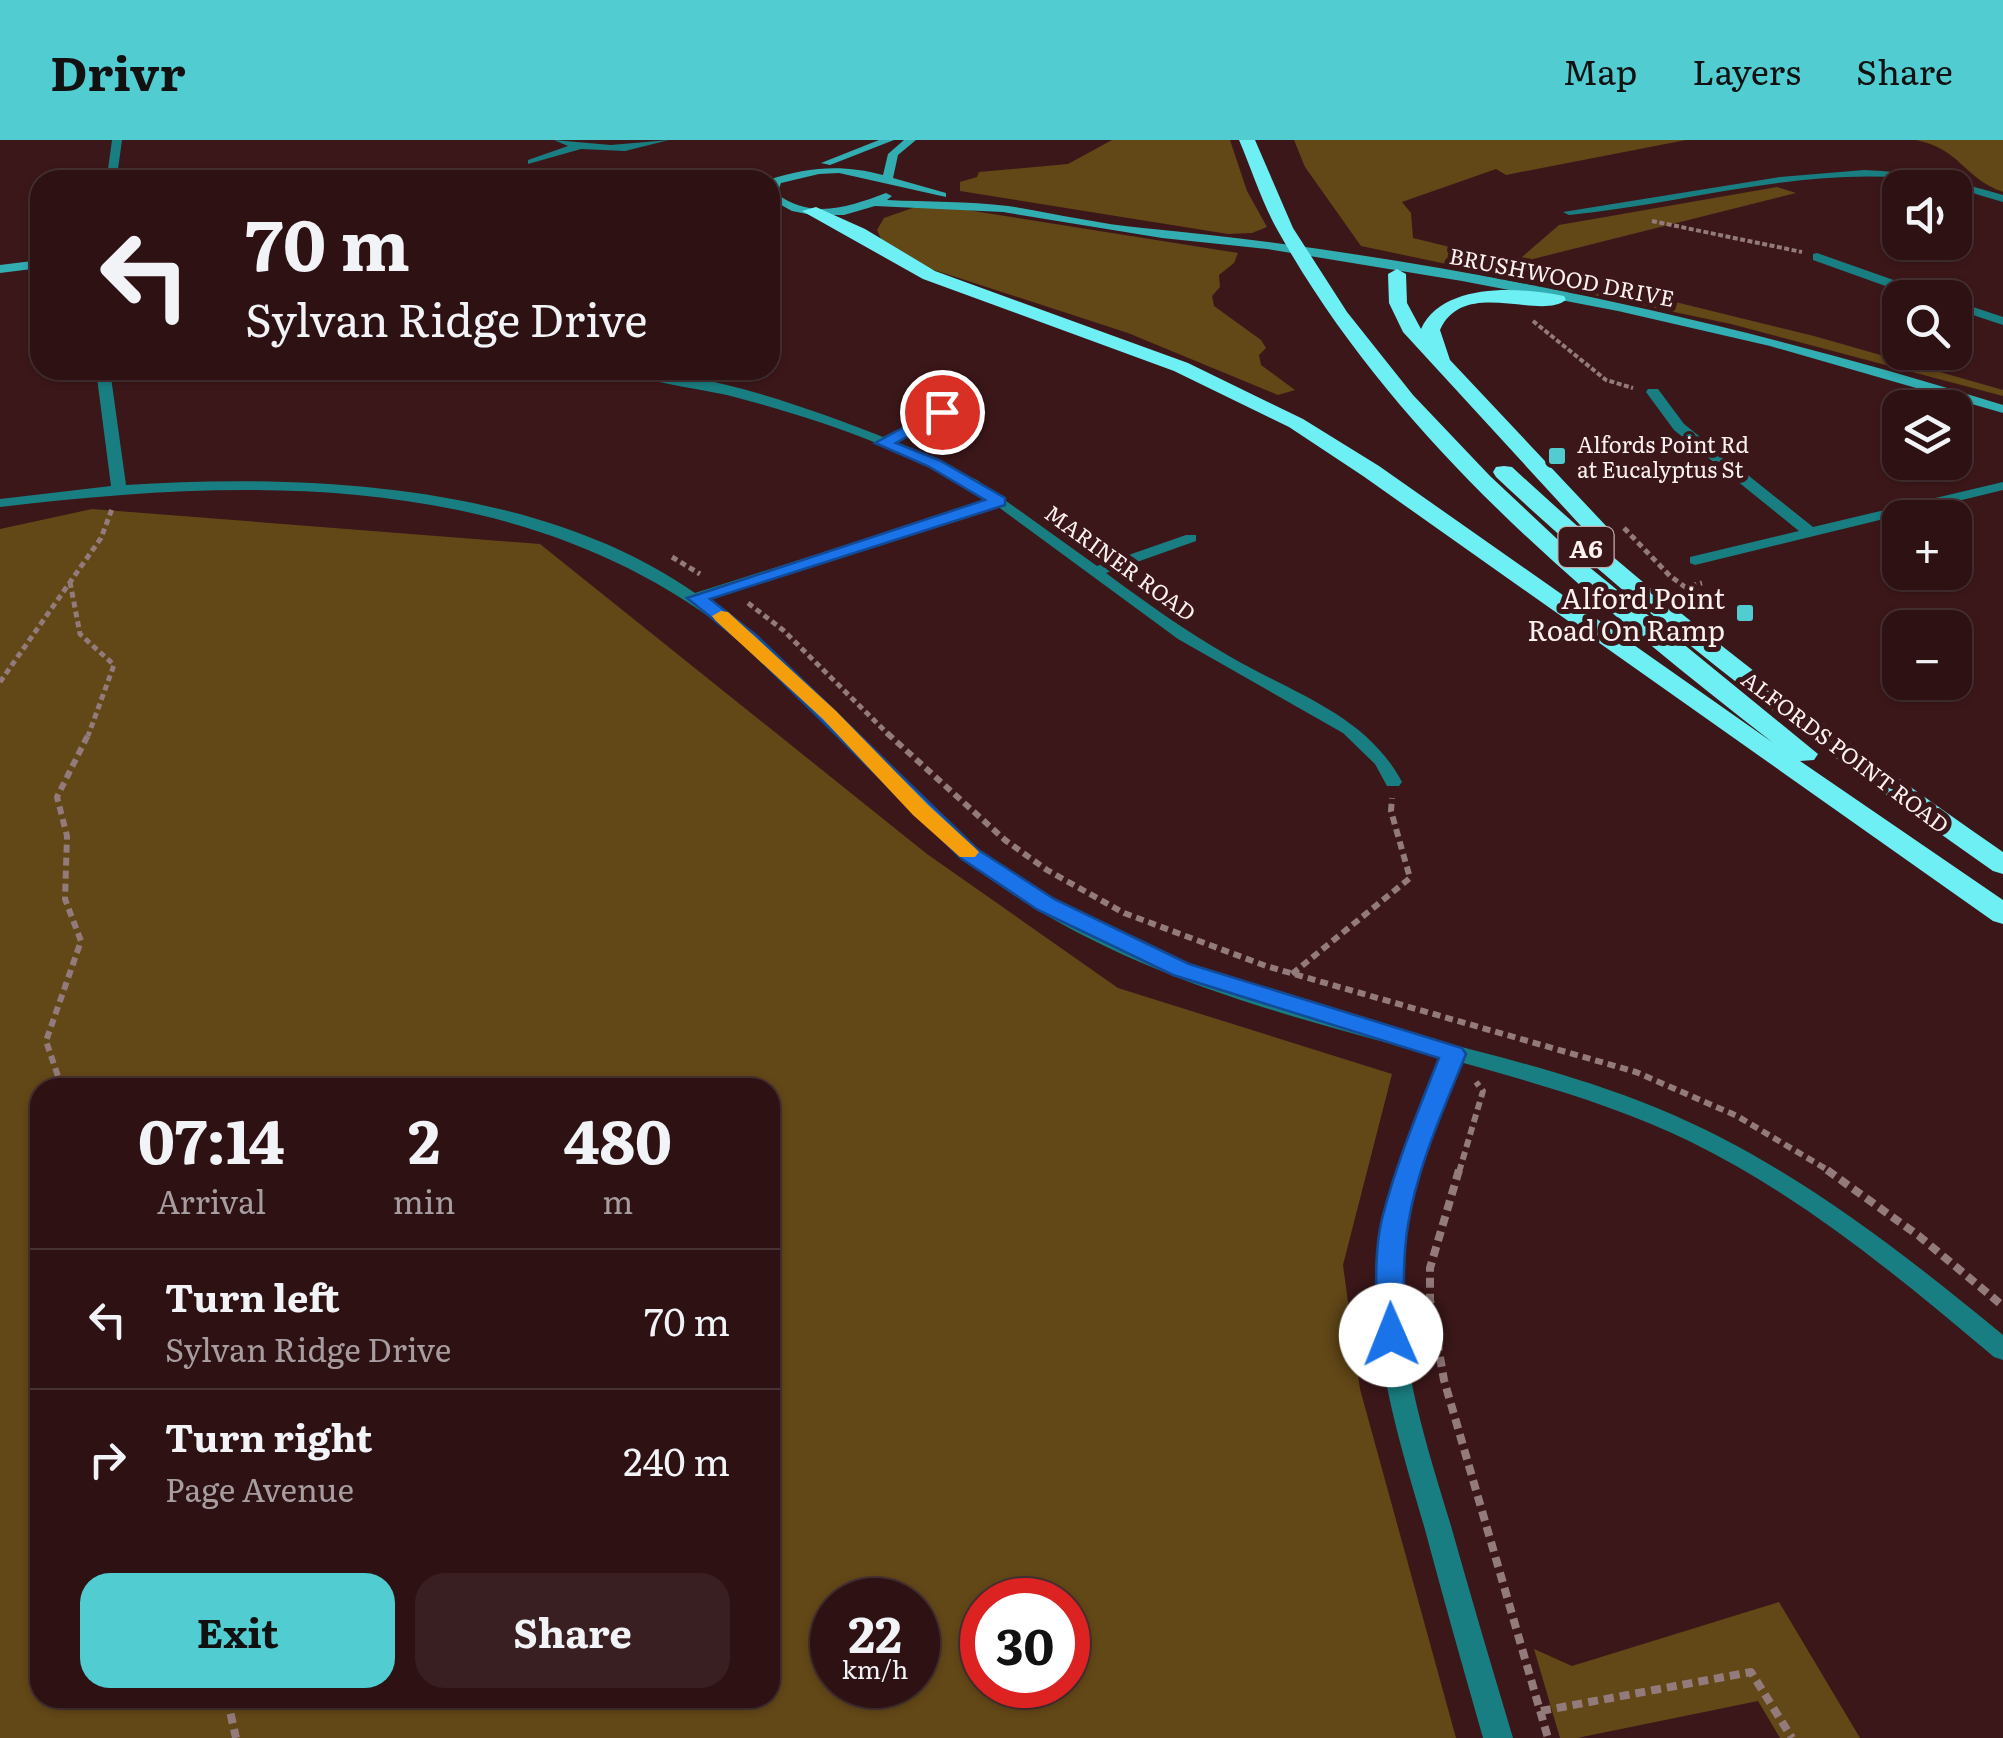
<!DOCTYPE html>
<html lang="en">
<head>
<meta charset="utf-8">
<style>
	:root { --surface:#2d1113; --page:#391f21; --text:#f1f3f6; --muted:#a79da0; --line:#483133; --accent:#51ccd1 }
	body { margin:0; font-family:Literata,serif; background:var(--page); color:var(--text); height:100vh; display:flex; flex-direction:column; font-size:38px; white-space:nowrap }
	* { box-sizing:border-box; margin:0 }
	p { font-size:32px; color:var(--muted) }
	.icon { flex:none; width:55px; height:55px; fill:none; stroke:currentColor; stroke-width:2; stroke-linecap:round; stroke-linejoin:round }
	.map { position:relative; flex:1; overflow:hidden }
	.drawer { position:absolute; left:30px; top:938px; width:750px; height:630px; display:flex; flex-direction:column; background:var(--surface); border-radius:30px; box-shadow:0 2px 8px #0004,0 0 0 2px var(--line) }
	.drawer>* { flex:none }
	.guide { position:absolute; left:30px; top:30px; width:750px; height:210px; border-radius:30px; box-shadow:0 2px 8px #0004,0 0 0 2px var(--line); background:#2d1113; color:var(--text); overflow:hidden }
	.fabs { position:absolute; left:1882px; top:30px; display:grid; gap:20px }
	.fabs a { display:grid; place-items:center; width:90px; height:90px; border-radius:20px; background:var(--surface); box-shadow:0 2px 8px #0004,0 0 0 2px var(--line); font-size:50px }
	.speed { position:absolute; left:810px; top:1438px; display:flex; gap:20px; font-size:50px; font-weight:700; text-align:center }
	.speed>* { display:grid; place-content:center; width:130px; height:130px; border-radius:50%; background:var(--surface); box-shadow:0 2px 8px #0004,0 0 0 2px var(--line); line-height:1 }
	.speed small { font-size:25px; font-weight:400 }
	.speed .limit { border:15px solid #d22; background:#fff; color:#111 }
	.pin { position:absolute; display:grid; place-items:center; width:85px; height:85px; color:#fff; margin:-42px; border:5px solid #fff; border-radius:50%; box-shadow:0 2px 10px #0007 }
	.me { position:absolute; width:110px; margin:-55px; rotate:359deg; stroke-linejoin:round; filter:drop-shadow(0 0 8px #0008) }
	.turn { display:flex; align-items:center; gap:35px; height:210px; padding:0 50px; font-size:45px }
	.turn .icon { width:130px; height:130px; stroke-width:2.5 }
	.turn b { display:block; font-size:70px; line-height:85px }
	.eta { display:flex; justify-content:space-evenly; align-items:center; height:170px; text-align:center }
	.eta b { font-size:60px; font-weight:700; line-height:70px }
	.button { display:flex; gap:20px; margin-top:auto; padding:20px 50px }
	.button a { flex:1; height:115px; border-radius:30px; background:var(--accent); color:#111; font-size:40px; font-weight:700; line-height:115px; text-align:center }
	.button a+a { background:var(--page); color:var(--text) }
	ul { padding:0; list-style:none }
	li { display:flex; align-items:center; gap:30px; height:140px; padding:0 50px; border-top:2px solid var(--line) }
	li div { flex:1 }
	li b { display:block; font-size:38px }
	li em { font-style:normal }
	header { display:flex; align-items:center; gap:60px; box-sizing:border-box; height:140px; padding:0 50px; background:var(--accent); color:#111 }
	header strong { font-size:48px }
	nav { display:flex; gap:55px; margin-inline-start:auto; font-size:35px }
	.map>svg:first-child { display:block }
</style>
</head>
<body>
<header>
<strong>Drivr</strong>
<nav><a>Map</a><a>Layers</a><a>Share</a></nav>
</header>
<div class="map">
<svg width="2003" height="1598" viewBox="0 0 2003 1598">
	<rect width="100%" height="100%" fill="#3c1719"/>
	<g fill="#624717" fill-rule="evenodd">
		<polygon points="1112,0 1230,0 1247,51 1267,87 1252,93 1228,94 960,51 960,42 977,37 979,32 1068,24"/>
		<polygon points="1294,0 1686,0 1506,35 1496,29 1402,62 1411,73 1413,98 1515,123 1559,85 1777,47 1796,53 1517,123 1814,196 2003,250 2003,256 1731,184 1361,106 1305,27"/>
		<path d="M1916 0H2003V52C1963 38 1961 9 1916 0Z"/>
		<polygon points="918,66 967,70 1238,113 1234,123 1219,135 1220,147 1212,156 1214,166 1261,200 1266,208 1259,215 1261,225 1295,250 1278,255 1128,193 928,128 881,99 877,90 884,78"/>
		<path d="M92 369 540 404 927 714 1118 848 1392 934 1343 1125 1360 1249 1456 1598H0V389ZM40 948H770V1558H40ZM832 1460H918V1545H832ZM982 1460H1068V1545H982Z"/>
		<polygon points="1779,1462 1860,1598 1780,1598 1758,1561 1577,1598 1560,1598 1534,1509 1572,1526"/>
	</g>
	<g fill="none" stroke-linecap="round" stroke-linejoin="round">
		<g stroke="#937a7b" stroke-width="4" stroke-dasharray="5 2.5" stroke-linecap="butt">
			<polyline points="737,40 756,35"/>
			<polyline points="1652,81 1802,112"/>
			<polyline points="1533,181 1606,240 1633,248"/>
		</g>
		<g stroke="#937a7b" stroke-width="5" stroke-dasharray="6 4" stroke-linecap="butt">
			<polyline points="1624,388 1670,436 1699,457 1702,456 1691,446 1702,443"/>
			<polyline points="672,417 700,434"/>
			<polyline points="70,442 80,494 114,525 88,596"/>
			<polyline points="748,463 783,490 890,596"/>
			<polyline points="0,542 101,398 112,369"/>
		</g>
		<g stroke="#937a7b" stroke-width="6" stroke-dasharray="8 5" stroke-linecap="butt">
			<polyline points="887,593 1005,700 1047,730 1124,773 1266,826 1636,932 1737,976 1831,1032"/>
			<polyline points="1292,834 1410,738 1391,671 1392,658"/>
			<polyline points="62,948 46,901 81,801 65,759 67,696 57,657 89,593"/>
			<polyline points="1459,1032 1483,951 1476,942"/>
		</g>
		<g stroke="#937a7b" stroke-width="8" stroke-dasharray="10 6" stroke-linecap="butt">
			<polyline points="1459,1030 1430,1128 1430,1160 1444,1240 1548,1598"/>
			<polyline points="1827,1030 1919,1096 2003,1166"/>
			<polyline points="227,1558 236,1598"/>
			<polyline points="1541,1571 1751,1532 1792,1598"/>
		</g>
		<g fill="#197e81" fill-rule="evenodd">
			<polygon points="112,0 122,0 118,29 134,40 115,39 108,29"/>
			<polygon points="554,0 611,5 669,0 625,11 581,9 528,24 528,20 568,6"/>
			<path d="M1864 30C1913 32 1956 41 2003 55V62C1971 53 1940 41 1906 38 1793 29 1681 64 1569 75L1563 72 1780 37Z"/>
			<polygon points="209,37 276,37 281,40 204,40"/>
			<polygon points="1817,113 1936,155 1938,158 1919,158 1813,120 1813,114"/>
			<polygon points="1955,161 2003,177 2003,185 1955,169"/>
			<path d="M96 230H110L126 345C309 333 539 344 695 453L988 360C911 310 819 279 731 256 706 250 635 240 618 230 704 230 804 266 883 297L967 254H977V260L896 302 977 340 1097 426 1186 395H1196V401L1106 433C1146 463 1186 491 1229 516 1292 553 1366 574 1402 642L1399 646H1387L1375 624 1343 593 1178 499 997 366 705 460 752 494 781 519C870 604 948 702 1057 764 1145 813 1241 848 1338 875 1444 904 1554 926 1657 968 1786 1021 1896 1107 2003 1195V1220L1994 1217C1899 1137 1803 1057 1691 1002 1618 966 1539 944 1460 922 1436 986 1407 1049 1402 1118 1395 1210 1425 1300 1451 1386 1471 1457 1492 1528 1513 1598H1483C1463 1528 1443 1457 1424 1386 1399 1300 1370 1210 1378 1119 1384 1048 1415 982 1441 917 1289 877 1130 836 999 745 901 678 833 576 741 501 530 330 256 336 0 367V359L111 346Z"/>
			<polygon points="1648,249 1658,249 1684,284 1813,387 2003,342 2003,350 1695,425 1690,423 1690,417 1799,391 1674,290 1646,252"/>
		</g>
		<g fill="#32adb1" fill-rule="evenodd">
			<polygon points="879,0 894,0 830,25 821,23"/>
			<path d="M904 0H916L898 15 893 38 946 53V57L839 33 819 34 781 43 777 54C812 80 849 67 886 53L892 56 887 60C927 62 968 61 1008 66 1053 73 1098 84 1143 88 1434 116 1724 178 2003 265V273L1770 206 1618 171 1462 141 1267 109 1162 98 1003 72 875 66 844 75H812L792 71 770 59 768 40C808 27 842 24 883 35L888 14Z"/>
			<polygon points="40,120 40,128 0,133 0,125"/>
		</g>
		<g fill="#6deff4" fill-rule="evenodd">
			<path d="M1239 0H1255L1293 88 1347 172 1413 255 1490 336 1572 413 1818 614 1814 620 1800 621 2003 760V784L1993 781 1363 336 1289 287 1174 231 923 139 802 71 816 67 865 89 935 131 1188 223 1303 279 1379 326 1772 602C1586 457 1395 300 1278 91 1262 63 1252 30 1239 0Z"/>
			<path d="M1397 129 1406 134 1407 163 1421 189C1443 142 1520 147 1564 156L1566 160C1539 181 1464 137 1440 190L1450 220 1608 388 1611 393 1608 398H1592L1403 192 1389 163 1388 134Z"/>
			<path d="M1504 326 1512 327C1665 469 1831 593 2003 712V734L1993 731C1819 609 1651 483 1496 337L1493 332 1496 327Z"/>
		</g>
	</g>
	<path fill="#1a73e8" stroke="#114b97" stroke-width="2.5" d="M937 269 950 272 896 303 939 320 1005 358V365L710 459 757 496 977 709 1054 759 1189 824 1462 908 1466 914C1444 968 1417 1027 1408 1085 1402 1121 1404 1158 1405 1195L1401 1203 1391 1206 1381 1203 1377 1195C1377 1157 1373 1116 1382 1079 1396 1024 1418 971 1439 918L1173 835 1038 770 962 719 744 504 687 458 985 360 928 326 875 303Z"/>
	<polygon fill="#f59e0b" points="721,471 728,472 836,571 928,665 975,708 979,712 975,717 960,717 913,675 823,579 715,480 712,476"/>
	<g fill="#51ccd1" stroke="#3c1719" stroke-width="4">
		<rect x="1547" y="306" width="20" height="20" rx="5"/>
		<rect x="1735" y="463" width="20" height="20" rx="5"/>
	</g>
	<g text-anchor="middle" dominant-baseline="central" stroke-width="10" stroke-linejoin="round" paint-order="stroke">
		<g font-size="22" fill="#fcf1f1" stroke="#3c1719">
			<text transform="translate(1562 136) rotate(11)">BRUSHWOOD DRIVE</text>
			<text transform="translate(1121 422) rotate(36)">MARINER ROAD</text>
			<text transform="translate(1846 611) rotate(37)">ALFORDS POINT ROAD</text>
		</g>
		<g font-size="22" fill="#fcf1f1" stroke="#3c1719" text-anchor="start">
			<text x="1577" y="303">Alfords Point Rd<tspan x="1577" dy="25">at Eucalyptus St</tspan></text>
		</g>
		<rect fill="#3c1719" stroke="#c2b0b0" stroke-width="2.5" x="1558.5" y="387" width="55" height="40" rx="8"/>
		<g font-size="25" font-weight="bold" fill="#fcf1f1">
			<text x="1586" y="407">A6</text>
		</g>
		<g font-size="28" fill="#fcf1f1" stroke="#3c1719" text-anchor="end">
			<text x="1725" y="457">Alford Point<tspan x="1725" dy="32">Road On Ramp</tspan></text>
		</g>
	</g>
</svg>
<div class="fabs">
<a><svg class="icon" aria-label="sound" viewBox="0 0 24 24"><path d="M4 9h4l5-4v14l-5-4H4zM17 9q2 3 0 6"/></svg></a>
<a><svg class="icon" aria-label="search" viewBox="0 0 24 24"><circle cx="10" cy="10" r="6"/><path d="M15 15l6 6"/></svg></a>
<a><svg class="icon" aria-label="layers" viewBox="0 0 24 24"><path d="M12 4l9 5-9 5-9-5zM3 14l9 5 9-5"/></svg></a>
<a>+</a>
<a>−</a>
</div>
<div class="speed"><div>22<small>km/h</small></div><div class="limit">30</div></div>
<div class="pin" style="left:942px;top:272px;background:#d93025"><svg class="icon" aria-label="arrive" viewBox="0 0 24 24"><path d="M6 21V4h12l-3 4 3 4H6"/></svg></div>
<svg class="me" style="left:1391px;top:1195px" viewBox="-20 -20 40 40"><circle r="19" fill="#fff"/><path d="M0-13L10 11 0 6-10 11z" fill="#1a73e8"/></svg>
<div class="guide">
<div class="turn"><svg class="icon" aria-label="left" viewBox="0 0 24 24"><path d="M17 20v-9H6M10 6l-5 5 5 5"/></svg><div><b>70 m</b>Sylvan Ridge Drive</div></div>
</div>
<section class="drawer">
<div class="eta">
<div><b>07:14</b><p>Arrival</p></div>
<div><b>2</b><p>min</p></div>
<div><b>480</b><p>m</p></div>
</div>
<ul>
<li><svg class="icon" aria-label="left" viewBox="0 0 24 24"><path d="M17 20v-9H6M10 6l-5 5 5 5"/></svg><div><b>Turn left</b><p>Sylvan Ridge Drive</p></div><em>70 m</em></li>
<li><svg class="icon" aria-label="right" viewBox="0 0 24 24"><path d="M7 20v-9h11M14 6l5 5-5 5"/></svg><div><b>Turn right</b><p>Page Avenue</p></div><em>240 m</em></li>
</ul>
<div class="button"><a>Exit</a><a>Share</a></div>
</section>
</div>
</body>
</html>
